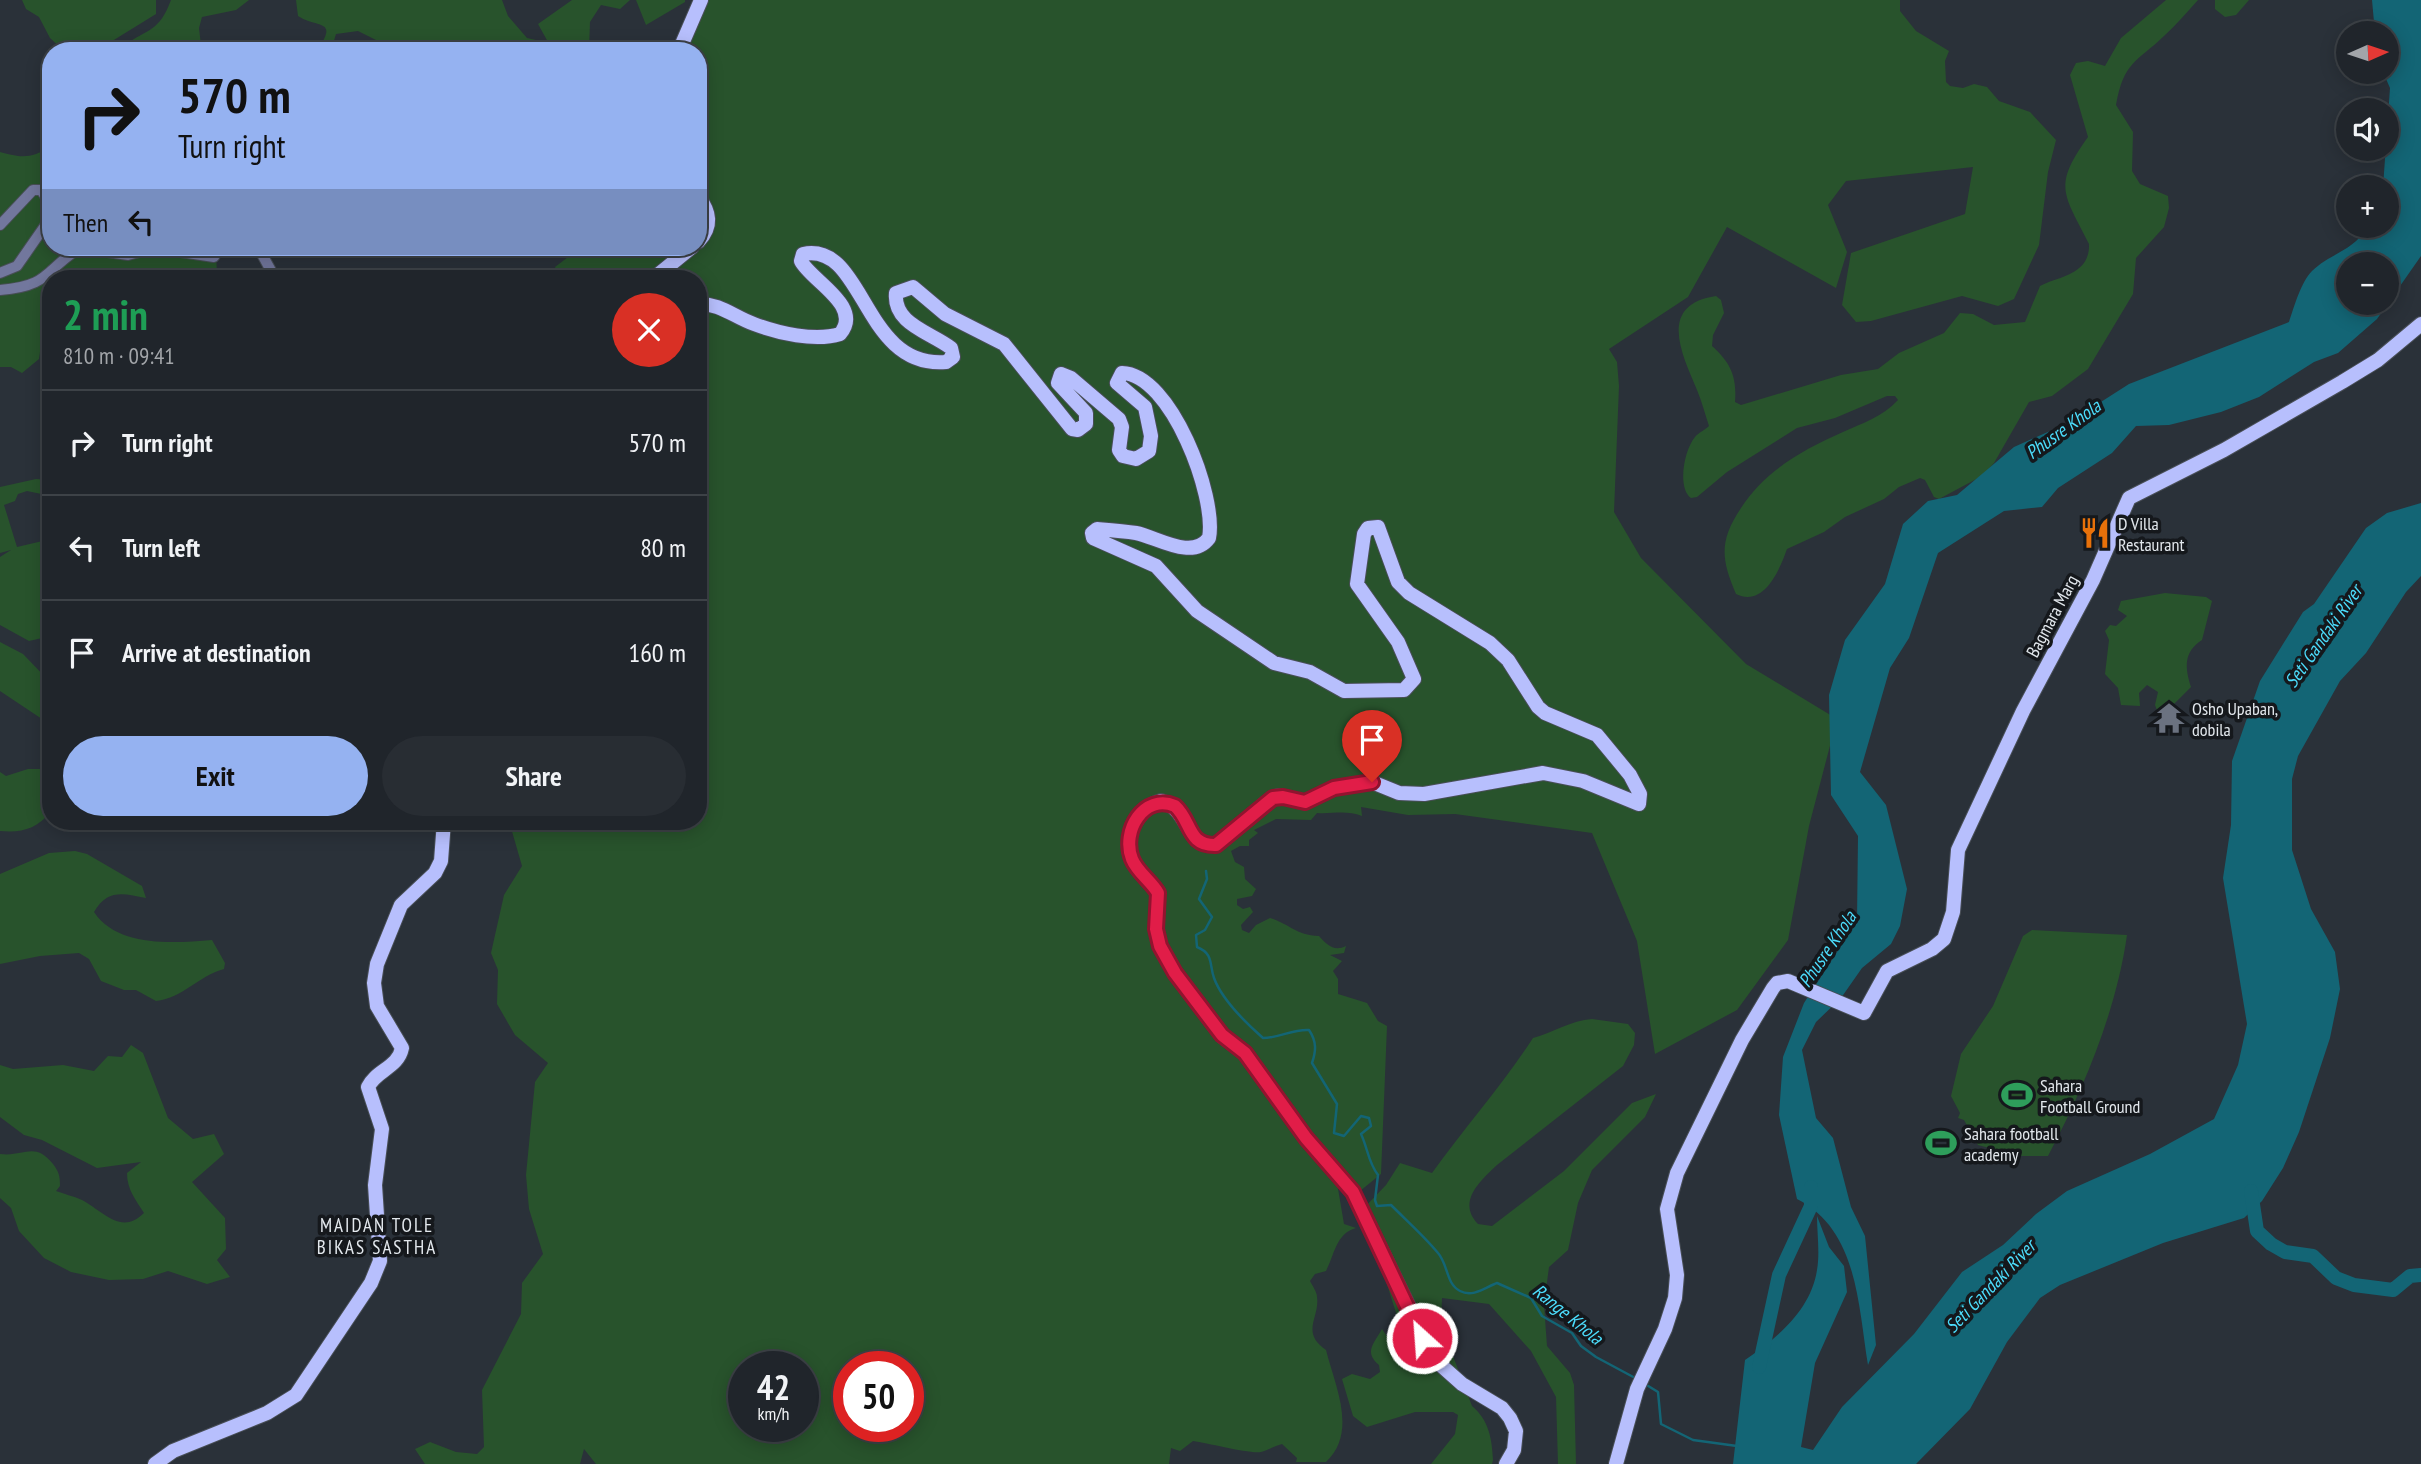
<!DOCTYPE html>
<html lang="en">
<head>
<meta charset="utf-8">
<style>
	:root { --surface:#20252b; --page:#282d33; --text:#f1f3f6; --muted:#a2a5a9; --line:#3d4247; --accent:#95b2f1 }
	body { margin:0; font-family:"PT Sans Narrow",sans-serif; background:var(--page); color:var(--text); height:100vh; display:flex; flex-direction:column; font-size:26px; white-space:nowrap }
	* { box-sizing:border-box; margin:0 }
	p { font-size:23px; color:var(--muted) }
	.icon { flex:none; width:38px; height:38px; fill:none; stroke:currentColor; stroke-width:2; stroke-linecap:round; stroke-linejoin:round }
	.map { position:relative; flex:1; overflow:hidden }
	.side { position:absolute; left:42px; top:270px; width:665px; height:560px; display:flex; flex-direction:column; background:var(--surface); border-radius:28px; box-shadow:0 4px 18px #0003,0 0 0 2px var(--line) }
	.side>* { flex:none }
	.top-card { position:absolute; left:42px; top:42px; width:665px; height:214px; border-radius:28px; box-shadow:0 4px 18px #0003,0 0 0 2px var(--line); background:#95b2f1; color:#111; overflow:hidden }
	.needle { width:46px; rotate:87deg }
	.tools { position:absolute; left:2336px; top:21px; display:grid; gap:14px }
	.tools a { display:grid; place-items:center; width:63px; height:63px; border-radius:50%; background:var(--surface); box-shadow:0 4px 18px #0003,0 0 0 2px var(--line); font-size:35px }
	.speed { position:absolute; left:728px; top:1351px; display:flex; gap:14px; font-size:35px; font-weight:700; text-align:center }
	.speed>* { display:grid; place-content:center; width:91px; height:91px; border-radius:50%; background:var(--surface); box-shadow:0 4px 18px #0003,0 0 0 2px var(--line); line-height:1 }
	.speed small { font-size:18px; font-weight:400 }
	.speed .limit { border:10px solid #d22; background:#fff; color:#111 }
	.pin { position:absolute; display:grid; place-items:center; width:60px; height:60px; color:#fff; margin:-72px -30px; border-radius:50% 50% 50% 0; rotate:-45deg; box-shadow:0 0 7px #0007 }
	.pin .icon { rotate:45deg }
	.me { position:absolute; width:77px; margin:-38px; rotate:334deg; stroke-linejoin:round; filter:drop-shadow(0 0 5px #0008) }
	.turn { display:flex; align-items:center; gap:24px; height:147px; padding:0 21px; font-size:32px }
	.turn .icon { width:91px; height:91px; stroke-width:2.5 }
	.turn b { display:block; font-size:49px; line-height:60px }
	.then { display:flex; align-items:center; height:66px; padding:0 21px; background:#0003; gap:14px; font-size:26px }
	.round { display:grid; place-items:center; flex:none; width:74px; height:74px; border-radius:37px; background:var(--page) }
	.headline { display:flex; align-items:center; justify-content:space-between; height:119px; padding:0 21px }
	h1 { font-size:42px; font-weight:700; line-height:52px; color:#1e9e55 }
	.button { display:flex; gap:14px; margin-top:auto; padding:14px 21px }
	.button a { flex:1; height:80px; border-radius:42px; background:var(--accent); color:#111; font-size:28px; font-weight:700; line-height:80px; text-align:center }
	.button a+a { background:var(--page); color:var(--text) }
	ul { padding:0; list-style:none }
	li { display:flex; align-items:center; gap:21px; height:105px; padding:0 21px; border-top:2px solid var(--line) }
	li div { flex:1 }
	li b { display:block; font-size:26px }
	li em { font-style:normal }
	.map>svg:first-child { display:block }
</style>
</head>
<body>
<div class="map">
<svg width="2421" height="1464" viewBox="0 0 2421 1464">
	<rect width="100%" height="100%" fill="#2a3139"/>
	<g fill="#28532c" fill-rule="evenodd">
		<polygon points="22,0 156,0 156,14 109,43 104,51 64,51 50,38 39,17 26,9"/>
		<path d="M171 0H249L236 10 202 17 199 28 201 45 193 51H123V46C149 28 159 32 171 0Z"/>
		<path d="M296 0H502L508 16 527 38 536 40 546 51H468L454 46 433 51 430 44 423 43 420 51H377L378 41 358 31 336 34 333 44 335 51H317C339 18 318 29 298 16Z"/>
		<polygon points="572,0 630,0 620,9 601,5 590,22 589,51 553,51 538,24"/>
		<polygon points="636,0 685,0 685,2 646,25"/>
		<path d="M706 0H1900V11L1916 31 1949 51 1945 61 1946 82 1950 86 1963 88 1974 84 1987 87 1999 101 2030 112 2056 140 2048 172 2039 245 2014 299 1998 306 1962 296 1871 321 1856 322 1842 305 1851 253 1965 214 1973 167 1846 181 1828 205 1847 252 1836 288 1727 227 1688 297 1609 349 1617 362 1619 386 1614 512 1641 558 1746 664 1837 719 1809 826 1788 940 1737 1010 1655 1054 1637 941 1592 833 1455 814 1408 815 1361 807 1362 816C1347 810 1333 814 1317 813L1311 820 1276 819 1254 830 1258 833 1249 840V846H1240L1231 851 1235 862 1244 867 1245 879 1256 889 1252 896 1237 899V905L1243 909 1250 907 1253 912 1241 925 1242 930 1249 933 1256 925 1270 918C1292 925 1295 935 1319 936 1327 945 1334 952 1346 946L1344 953 1330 955 1342 961 1333 971 1338 979V994L1367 1003 1378 1021 1387 1026 1381 1174 1360 1191 1336 1177 1344 1224 1356 1228C1336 1233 1334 1256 1326 1271L1315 1274 1310 1281C1312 1285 1317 1292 1317 1297 1320 1318 1300 1332 1326 1350 1335 1386 1358 1432 1326 1462H1296L1297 1458 1282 1444C1275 1446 1267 1450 1261 1452 1249 1454 1208 1443 1193 1441L1180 1451 1171 1448 1169 1464H596L584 1449 580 1464H425L415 1449 430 1442 456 1452 477 1454 484 1447 482 1390 521 1314 522 1283 543 1254 529 1209 526 1175 535 1082 548 1063 515 1035 497 1004 498 970 491 953 504 895 522 866 509 821H698V278H558L555 267 576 251V247L702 246 707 197 698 187V51H685ZM744 1367H803V1426H744ZM849 1367H908V1426H849Z"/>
		<path d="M2166 0H2198C2187 12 2176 25 2164 36 2136 63 2124 61 2116 105L2133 132 2132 171 2140 184 2168 196 2169 208 2164 227 2136 258 2133 294 2088 369 2052 396 2029 402 1994 463 1982 476 1939 499 1934 497 1925 480 1920 478 1899 487 1884 499 1845 517 1824 532 1787 549C1780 569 1764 608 1736 594 1721 559 1719 541 1741 508 1765 471 1802 450 1843 432 1863 423 1882 417 1898 400L1895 396H1887L1835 418 1797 428 1727 472 1697 497 1691 498C1677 488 1684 450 1695 437 1698 433 1705 430 1709 426 1705 414 1702 402 1697 390 1683 356 1656 305 1716 296L1721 300 1724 313 1713 335 1712 346C1731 363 1737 377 1735 402L1741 405 1841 375 1878 369 1899 353 1944 333 1960 313 1973 314 1994 325 2025 322 2040 286C2059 276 2090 275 2089 244 2064 194 2052 187 2088 137L2070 75 2076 63 2088 61 2105 66 2121 38Z"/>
		<polygon points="2215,0 2249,0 2236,15 2225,17 2215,9"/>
		<path d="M51 146V247H216L217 278H51V359L40 352 39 359 22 373 11 367H0V152C22 158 31 159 51 146Z"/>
		<polygon points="36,479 51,480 51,496 27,491 18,494 15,501 4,505 17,547 51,539 51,636 29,641 0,625 0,557 11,550 0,553 0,487"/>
		<path d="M2165 593 2206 597 2212 601 2202 640C2183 652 2185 668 2191 687L2160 718 2155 705 2158 692 2147 685 2139 693 2140 706 2121 705 2118 688 2105 674 2109 640 2105 631 2110 625 2116 626 2127 616 2118 610 2121 601Z"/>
		<polygon points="0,642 23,654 51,683 51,725 0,691"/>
		<path d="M28 769H40L51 776V812C36 829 22 833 0 831V772L6 776Z"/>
		<path d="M75 851 87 854 142 886 146 898C123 893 107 889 94 912 118 948 174 943 212 940L225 963 224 969C198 976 183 998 156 1001L136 990H124L101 981 89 959 79 953 40 956 0 964V874L49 853Z"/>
		<path d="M2032 930 2127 935C2116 1012 2084 1088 2048 1156H2019L1978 1145 1964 1120 1958 1118 1960 1113 1951 1096 1961 1054 1993 1006 2023 936Z"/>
		<path d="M1592 1019 1628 1024 1635 1033 1634 1045 1623 1066 1497 1165C1479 1182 1457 1202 1478 1224L1492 1226 1564 1171 1632 1103 1656 1094 1645 1117 1592 1170 1578 1203 1568 1250 1549 1267 1544 1305 1547 1346 1570 1373 1574 1385 1576 1464H1558L1556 1397 1531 1351 1489 1304 1442 1298 1441 1322 1445 1335 1472 1406C1489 1420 1492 1439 1493 1460L1492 1464H1431L1455 1434 1458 1415 1453 1412H1415L1367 1427 1353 1416 1342 1379 1352 1374 1370 1379 1380 1372 1379 1365C1364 1352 1373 1345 1382 1329L1395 1348 1406 1346 1414 1337 1412 1331 1398 1319 1363 1209 1386 1185 1400 1163 1432 1173C1465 1127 1502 1086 1533 1038 1553 1033 1571 1020 1592 1019Z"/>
		<path d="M131 1045 143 1053 168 1118 193 1139 214 1134 224 1154 192 1182 225 1218 226 1249 217 1260 230 1277 207 1284 168 1271 143 1279 109 1280 71 1272 44 1258 19 1231 11 1208 0 1198V1154C25 1157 34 1141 53 1164 59 1172 60 1176 60 1186L56 1191C64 1194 73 1196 82 1200 103 1211 121 1236 144 1213 136 1200 127 1190 127 1173L141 1162 97 1168 42 1140 24 1135 0 1117V1065L13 1069 63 1065 94 1071 108 1056 122 1057Z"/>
	</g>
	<g fill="#136575" fill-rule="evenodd">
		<path d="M2372 0H2421V256L2377 319 2338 353 2314 362 2259 397 2221 412 2169 425 2136 426 2112 453 2058 488 2042 507 2004 511 1938 553 1909 638 1890 668 1860 772 1886 805 1907 889 1900 926 1891 944 1862 968 1841 998 1816 1022 1802 1050 1816 1118 1833 1138 1851 1207 1865 1236 1876 1345 1868 1365C1858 1305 1858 1230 1797 1199L1779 1115 1783 1057 1804 1003 1857 921 1858 836 1831 795 1829 695 1845 640 1885 584 1903 524 1928 501 1957 495 2014 447 2068 423 2129 384 2289 322C2294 307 2301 282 2312 271 2332 252 2353 252 2368 226H2387V187H2383L2390 88 2383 72H2387V33H2375ZM2348 264H2387V303H2348Z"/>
		<path d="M2421 503V576L2406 592 2366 653 2340 681 2298 756 2292 779V850L2311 909 2335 952 2340 989 2330 1038 2299 1132 2283 1168 2262 1201 2244 1218 2163 1243 2060 1285 2040 1298 2007 1342 1970 1409 1916 1464H1733L1745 1360C1777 1338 1811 1310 1817 1270 1820 1253 1817 1233 1817 1216L1829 1247 1844 1266 1847 1292 1815 1363 1801 1447 1813 1450 1842 1407 1914 1334 1962 1272 2003 1245 2036 1214 2067 1191 2150 1154 2214 1119 2238 1065 2247 1024 2223 878 2231 825 2232 761 2260 681 2303 612 2314 604 2366 528 2387 513Z"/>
	</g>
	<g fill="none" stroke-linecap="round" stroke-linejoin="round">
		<g stroke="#136575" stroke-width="2.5">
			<path d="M1206 871 1207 879 1199 899 1212 917 1205 930 1196 935 1197 947C1214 954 1209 964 1214 978 1222 1000 1246 1023 1263 1038 1280 1038 1292 1029 1309 1030 1317 1042 1316 1051 1312 1063L1337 1104 1334 1133 1344 1136 1361 1116 1369 1118 1371 1126 1361 1134C1368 1149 1368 1162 1378 1175L1375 1200 1377 1206 1391 1205C1407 1221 1424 1236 1438 1253 1448 1264 1446 1284 1460 1291 1473 1298 1486 1287 1497 1283L1531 1298 1542 1316 1572 1333 1581 1346 1596 1357 1637 1379"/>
			<polyline points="1645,1384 1658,1392 1661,1424 1693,1440 1737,1446"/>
		</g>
		<g stroke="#136575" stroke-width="14">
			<polyline points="2251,1191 2257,1231 2271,1244 2285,1252 2313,1256 2336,1278 2354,1285 2393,1290 2410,1276 2421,1275"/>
			<polyline points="1759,1367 1779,1275 1811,1206 1811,1187"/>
		</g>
		<defs>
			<g id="minor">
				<polyline points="0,225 33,190 41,190 51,205"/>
				<polyline points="258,247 275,278"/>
				<polyline points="0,273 17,266 51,217"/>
				<path d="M0 290C51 286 44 270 80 248L128 255 154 248 214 257 220 247"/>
			</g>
			<g id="major">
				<polyline points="679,51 701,0"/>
				<path d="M698 196C710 212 713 226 698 242"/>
				<polyline points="654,278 692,247"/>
				<path d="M698 304C720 303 734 317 754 324 778 333 815 342 840 334 864 306 810 280 801 261L803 254C865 241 862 369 946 362L953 357 951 348C930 332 893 324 896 293L913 287 945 314 1004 344 1072 429 1078 430 1086 424V413L1058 383 1061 374 1071 378 1119 419 1122 427 1119 450 1123 456 1136 459 1149 451 1151 436 1145 407 1117 383 1122 373C1171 374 1217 497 1209 538 1192 561 1157 537 1136 533 1124 531 1110 530 1097 529L1092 533 1093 538 1156 566 1197 611 1274 663 1310 672 1344 691 1404 690 1414 679 1398 642 1357 584 1364 534 1368 528 1378 527 1398 582 1409 593 1490 643 1508 660 1538 707 1545 713 1597 735 1630 775 1640 794 1639 804 1583 781 1543 773 1424 794 1399 793 1372 782 1334 788 1305 802 1278 796 1266 803 1216 845C1184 846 1190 809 1161 801 1138 807 1119 840 1134 863 1141 874 1151 882 1158 893L1156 929 1160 946 1175 973 1222 1036 1245 1053 1306 1138 1353 1192 1435 1360 1462 1384 1502 1408 1510 1418 1516 1431 1514 1450 1506 1464"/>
				<path d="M155 1464 173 1451 267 1413 296 1395 371 1283 380 1261 375 1185 382 1129 368 1087C376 1070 398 1068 402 1048L377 1006 374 983 377 964 401 905 435 873 441 861 444 821"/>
				<polyline points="1616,1464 1637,1389 1665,1329 1675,1298 1677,1275 1667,1209 1677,1173 1742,1040 1773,988 1777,983 1788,981 1864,1013 1887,971 1932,949 1944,939 1953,912 1958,850 2023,711 2093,580 2129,498 2224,450 2342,382 2378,360 2421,324"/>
			</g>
		</defs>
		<use href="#minor" stroke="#484e56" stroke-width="12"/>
		<use href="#major" stroke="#484e56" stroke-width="16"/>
		<use href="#minor" stroke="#72779d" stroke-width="10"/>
		<use href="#major" stroke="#b7bffd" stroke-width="14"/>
	</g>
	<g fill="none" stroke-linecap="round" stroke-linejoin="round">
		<defs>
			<path id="route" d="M1372 782 1334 788 1305 802 1283 797 1273 798 1216 845C1187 846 1192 821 1175 806 1144 793 1121 831 1132 859 1137 872 1151 881 1158 893L1156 929 1160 946 1175 973 1222 1035 1245 1053 1306 1138 1353 1192 1422 1338"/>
		</defs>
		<use href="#route" stroke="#92132f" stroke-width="18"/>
		<use href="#route" stroke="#e11d48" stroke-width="12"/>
	</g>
	<defs>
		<symbol id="restaurant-bare" viewBox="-9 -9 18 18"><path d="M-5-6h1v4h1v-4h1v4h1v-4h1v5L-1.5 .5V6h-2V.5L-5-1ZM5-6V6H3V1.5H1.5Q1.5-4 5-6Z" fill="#e8710a" stroke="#15181c" stroke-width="2.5" paint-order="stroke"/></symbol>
		<symbol id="temple-bare" viewBox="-9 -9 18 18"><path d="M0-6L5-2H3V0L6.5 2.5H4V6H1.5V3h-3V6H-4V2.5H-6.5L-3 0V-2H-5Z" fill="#6b7280" stroke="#15181c" stroke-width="2.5" paint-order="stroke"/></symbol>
		<symbol id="stadium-bare" viewBox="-9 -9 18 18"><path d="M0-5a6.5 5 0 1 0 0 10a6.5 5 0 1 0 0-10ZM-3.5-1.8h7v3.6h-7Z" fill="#2e9e5b" stroke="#15181c" stroke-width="2.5" paint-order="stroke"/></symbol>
	</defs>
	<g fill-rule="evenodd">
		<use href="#restaurant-bare" x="2073" y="511" width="44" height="44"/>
		<use href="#temple-bare" x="2147" y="696" width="44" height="44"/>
		<use href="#stadium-bare" x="1995" y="1073" width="44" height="44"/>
		<use href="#stadium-bare" x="1919" y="1121" width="44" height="44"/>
	</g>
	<g text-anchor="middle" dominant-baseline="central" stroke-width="7" stroke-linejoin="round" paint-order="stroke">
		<g font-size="18" fill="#e3e8ed" stroke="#15181c" text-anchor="start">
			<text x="2118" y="523">D Villa<tspan x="2118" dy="21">Restaurant</tspan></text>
			<text x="2192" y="708">Osho Upaban,<tspan x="2192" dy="21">dobila</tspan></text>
			<text x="2040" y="1085">Sahara<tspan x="2040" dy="21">Football Ground</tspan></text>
			<text x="1964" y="1133">Sahara football<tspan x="1964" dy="21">academy</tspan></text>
		</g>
		<g font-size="18" fill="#e3e8ed" stroke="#15181c">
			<text transform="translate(2052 616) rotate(-62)">Bagmara Marg</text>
		</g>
		<g font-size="19" font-style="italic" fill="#4cdcfb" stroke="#15181c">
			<text transform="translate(2063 429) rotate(-36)">Phusre Khola</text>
			<text transform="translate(2323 636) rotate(-55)">Seti Gandaki River</text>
			<text transform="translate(1827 949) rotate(-56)">Phusre Khola</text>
			<text transform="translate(1990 1286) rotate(-46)">Seti Gandaki River</text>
			<text transform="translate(1568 1314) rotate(39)">Range Khola</text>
		</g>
		<g font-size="19" letter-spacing="2" fill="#e3e8ed" stroke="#15181c">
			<text x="377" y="1225">MAIDAN TOLE<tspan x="377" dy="22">BIKAS SASTHA</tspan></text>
		</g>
	</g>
</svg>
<div class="tools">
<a><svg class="needle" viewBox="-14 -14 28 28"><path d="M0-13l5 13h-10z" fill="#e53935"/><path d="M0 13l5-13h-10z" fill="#a2a5a9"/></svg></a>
<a><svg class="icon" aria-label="sound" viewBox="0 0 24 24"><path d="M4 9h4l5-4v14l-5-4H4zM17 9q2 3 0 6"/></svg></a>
<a>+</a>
<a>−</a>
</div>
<div class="speed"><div>42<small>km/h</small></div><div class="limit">50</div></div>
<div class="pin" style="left:1372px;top:782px;background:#d93025"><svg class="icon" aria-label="arrive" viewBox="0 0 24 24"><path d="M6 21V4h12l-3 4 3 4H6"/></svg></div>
<svg class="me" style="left:1422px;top:1338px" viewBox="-20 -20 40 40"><circle r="17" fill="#e11d48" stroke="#fff" stroke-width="3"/><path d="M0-11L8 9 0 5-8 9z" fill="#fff"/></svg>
<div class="top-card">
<div class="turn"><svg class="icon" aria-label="right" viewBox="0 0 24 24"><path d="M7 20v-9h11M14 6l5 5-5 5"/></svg><div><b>570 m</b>Turn right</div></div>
<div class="then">Then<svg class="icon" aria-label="left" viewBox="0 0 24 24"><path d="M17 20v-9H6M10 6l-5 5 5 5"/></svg></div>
</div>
<section class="side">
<div class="headline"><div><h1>2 min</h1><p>810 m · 09:41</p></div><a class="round" style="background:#d93025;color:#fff"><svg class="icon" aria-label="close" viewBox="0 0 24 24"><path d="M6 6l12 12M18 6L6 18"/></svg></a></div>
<ul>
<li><svg class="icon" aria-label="right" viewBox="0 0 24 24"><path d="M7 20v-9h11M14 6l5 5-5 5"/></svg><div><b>Turn right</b></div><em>570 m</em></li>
<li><svg class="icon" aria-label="left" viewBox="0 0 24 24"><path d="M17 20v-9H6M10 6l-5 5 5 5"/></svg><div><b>Turn left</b></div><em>80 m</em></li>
<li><svg class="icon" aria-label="arrive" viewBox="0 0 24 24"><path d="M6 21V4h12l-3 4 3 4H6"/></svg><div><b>Arrive at destination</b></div><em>160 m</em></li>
</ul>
<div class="button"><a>Exit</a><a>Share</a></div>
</section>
</div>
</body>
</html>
